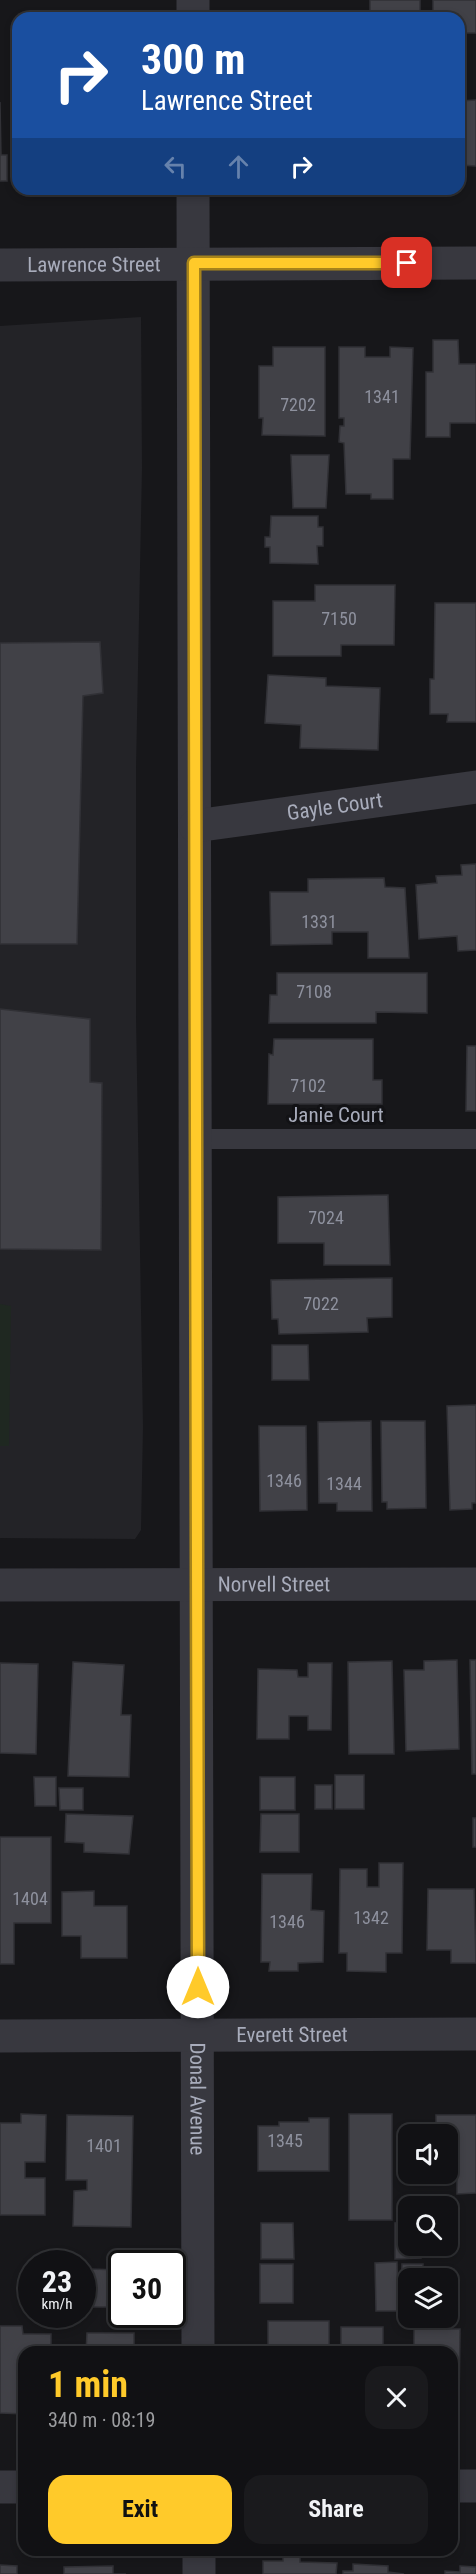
<!DOCTYPE html>
<html lang="en">
<head>
<meta charset="utf-8">
<style>
	:root { --surface:#111114; --page:#1a1a1d; --text:#f1f3f6; --muted:#9c9da0; --line:#303134; --accent:#ffca2a }
	body { margin:0; font-family:"Roboto Condensed",sans-serif; background:var(--page); color:var(--text); height:100vh; display:flex; flex-direction:column; font-size:22px; white-space:nowrap }
	* { box-sizing:border-box; margin:0 }
	p { font-size:20px; color:var(--muted) }
	.icon { flex:none; width:33px; height:33px; fill:none; stroke:currentColor; stroke-width:2; stroke-linecap:round; stroke-linejoin:round }
	.map { position:relative; flex:1; overflow:hidden }
	.sheet { position:absolute; left:18px; top:2346px; width:440px; height:210px; display:flex; flex-direction:column; background:var(--surface); border-radius:18px; box-shadow:0 3px 9px #0003,0 0 0 2px var(--line) }
	.sheet>* { flex:none }
	.top-card { position:absolute; left:12px; top:12px; width:453px; height:183px; border-radius:18px; box-shadow:0 3px 9px #0003,0 0 0 2px var(--line); background:#1a4fa0; color:#fff; overflow:hidden }
	.controls { position:absolute; left:398px; top:2124px; display:grid; gap:12px }
	.controls a { display:grid; place-items:center; width:60px; height:60px; border-radius:12px; background:var(--surface); box-shadow:0 3px 9px #0003,0 0 0 2px var(--line); font-size:30px }
	.speed { position:absolute; left:18px; top:2250px; display:flex; gap:12px; font-size:30px; font-weight:700; text-align:center }
	.speed>* { display:grid; place-content:center; width:78px; height:78px; border-radius:50%; background:var(--surface); box-shadow:0 3px 9px #0003,0 0 0 2px var(--line); line-height:1 }
	.speed small { font-size:15px; font-weight:400 }
	.speed .limit { border:3px solid #111; border-radius:9px; background:#fff; color:#111 }
	.pin { position:absolute; display:grid; place-items:center; width:51px; height:51px; color:#fff; margin:-26px; border-radius:12px; box-shadow:0 3px 9px #0006 }
	.me { position:absolute; width:66px; margin:-33px; rotate:0deg; stroke-linejoin:round; filter:drop-shadow(0 0 4px #0008) }
	.turn { display:flex; align-items:center; gap:21px; height:126px; padding:0 30px; font-size:27px }
	.turn .icon { width:78px; height:78px; stroke-width:2.5 }
	.turn b { display:block; font-size:42px; line-height:51px }
	.lanes { display:flex; align-items:center; height:57px; padding:0 30px; background:#0003; justify-content:center; gap:30px; direction:ltr }
	.lanes .off { opacity:.35 }
	.round { display:grid; place-items:center; flex:none; width:63px; height:63px; border-radius:18px; background:var(--page) }
	.head { display:flex; align-items:center; justify-content:space-between; height:102px; padding:0 30px }
	h1 { font-size:36px; font-weight:700; line-height:45px; color:var(--accent) }
	.button { display:flex; gap:12px; margin-top:auto; padding:12px 30px }
	.button a { flex:1; height:69px; border-radius:18px; background:var(--accent); color:#111; font-size:24px; font-weight:700; line-height:69px; text-align:center }
	.button a+a { background:var(--page); color:var(--text) }
	.map>svg:first-child { display:block }
</style>
</head>
<body>
<div class="map">
<svg width="476" height="2574" viewBox="0 0 476 2574">
	<rect width="100%" height="100%" fill="#17171a"/>
	<polygon fill="#232327" points="141,317 142,468 136,769 136,1016 143,1427 141,1530 135,1539 0,1538 0,326"/>
	<polygon fill="#1f2821" points="0,1304 11,1306 9,1446 0,1446"/>
	<g fill="#414147" stroke="#313136" stroke-width="1.5">
		<rect x="370" y="0" width="50" height="18"/>
		<polygon points="433,0 476,0 476,33 459,33 459,18 433,18"/>
		<polygon points="476,100 476,166 459,165 459,101"/>
		<polygon points="0,102 1,155 7,155 7,181 0,181"/>
		<polygon points="433,340 458,340 459,364 476,364 476,423 450,423 450,437 426,437 426,372 433,372"/>
		<polygon points="273,347 325,347 325,436 262,435 263,418 259,418 259,366 273,366"/>
		<polygon points="339,347 365,347 365,357 390,357 390,347 413,348 410,459 393,459 393,499 371,499 371,494 346,494 344,443 339,442 340,426 344,426 344,418 339,418"/>
		<polygon points="291,455 329,455 326,508 293,508"/>
		<polygon points="271,516 318,516 318,527 323,527 323,546 317,546 318,564 270,563 270,547 265,547 265,537 270,537"/>
		<polygon points="315,585 395,585 394,645 341,645 341,656 273,656 273,601 315,601"/>
		<polygon points="435,603 476,603 476,722 447,722 448,714 430,714 430,679 434,679"/>
		<polygon points="100,642 103,693 83,696 77,944 0,944 0,643"/>
		<polygon points="268,675 326,678 326,686 380,688 378,750 300,748 301,725 265,723"/>
		<polygon points="476,864 476,950 458,951 457,936 419,939 416,885 437,883 436,876 462,875 461,865"/>
		<polygon points="384,878 385,887 405,888 409,958 368,958 368,932 332,932 332,944 271,945 270,892 308,892 308,879"/>
		<polygon points="277,973 427,973 427,1013 376,1012 376,1023 269,1023 270,995 277,995"/>
		<polygon points="0,1009 90,1019 90,1082 102,1083 101,1250 0,1249"/>
		<polygon points="274,1039 373,1039 373,1080 382,1080 382,1104 268,1104 269,1054 273,1055"/>
		<polygon points="467,1046 476,1046 476,1111 466,1111"/>
		<polygon points="388,1195 390,1265 324,1265 324,1243 278,1243 278,1197"/>
		<polygon points="392,1278 392,1317 367,1318 368,1332 279,1334 278,1319 272,1319 271,1280"/>
		<polygon points="272,1345 308,1345 309,1380 272,1380"/>
		<polygon points="476,1405 476,1503 472,1503 472,1509 450,1510 447,1406"/>
		<polygon points="371,1421 372,1511 337,1511 337,1503 319,1503 318,1422"/>
		<polygon points="381,1421 425,1421 426,1508 387,1509 387,1502 382,1502"/>
		<polygon points="259,1426 306,1426 307,1510 260,1511"/>
		<polygon points="457,1660 459,1749 406,1751 404,1670 424,1670 424,1661"/>
		<polygon points="470,1660 476,1660 476,1774 472,1774"/>
		<polygon points="392,1661 394,1754 349,1754 348,1662"/>
		<polygon points="73,1662 124,1665 121,1715 131,1715 129,1777 68,1776"/>
		<polygon points="0,1663 38,1664 36,1754 0,1753"/>
		<polygon points="308,1663 332,1663 331,1730 308,1730 308,1716 289,1716 289,1739 257,1739 258,1669 297,1670 298,1677 308,1677"/>
		<rect x="335" y="1775" width="29" height="34"/>
		<polygon points="34,1777 56,1777 56,1806 35,1806"/>
		<rect x="260" y="1777" width="35" height="33"/>
		<rect x="315" y="1785" width="17" height="24"/>
		<polygon points="59,1788 83,1788 83,1810 60,1810"/>
		<polygon points="66,1814 133,1816 129,1854 84,1852 84,1843 65,1842"/>
		<polygon points="261,1814 299,1814 299,1852 260,1852"/>
		<rect x="473" y="1818" width="3" height="29"/>
		<polygon points="0,1837 51,1837 51,1923 14,1923 14,1964 0,1964"/>
		<polygon points="379,1863 403,1863 402,1953 386,1953 386,1972 347,1971 347,1953 339,1953 340,1869 367,1869 367,1887 379,1887"/>
		<polygon points="262,1874 312,1874 311,1910 324,1911 323,1962 298,1963 298,1971 269,1971 270,1962 261,1962"/>
		<polygon points="428,1889 474,1889 476,1963 451,1963 451,1950 427,1950"/>
		<polygon points="94,1891 94,1906 127,1906 127,1958 81,1958 81,1936 62,1936 62,1892"/>
		<polygon points="21,2114 46,2115 45,2162 25,2162 25,2178 45,2178 45,2215 0,2215 0,2123 21,2123"/>
		<rect x="349" y="2114" width="43" height="106"/>
		<polygon points="67,2115 133,2116 131,2227 73,2226 74,2191 87,2190 87,2180 66,2180"/>
		<polygon points="436,2115 476,2115 476,2193 457,2194 457,2151 447,2151 447,2134 436,2134"/>
		<polygon points="309,2118 329,2118 329,2171 258,2171 258,2126 279,2126 279,2122 309,2122"/>
		<polygon points="408,2222 408,2246 421,2246 421,2258 395,2259 395,2223"/>
		<polygon points="261,2223 293,2223 294,2259 261,2259"/>
		<polygon points="397,2262 398,2311 376,2311 375,2263"/>
		<rect x="260" y="2264" width="33" height="39"/>
		<polygon points="402,2264 423,2264 422,2278 408,2278 408,2309 401,2309"/>
		<polygon points="88,2269 122,2270 122,2307 87,2307"/>
		<rect x="268" y="2321" width="61" height="31"/>
		<polygon points="0,2326 22,2326 23,2334 51,2334 51,2352 24,2352 24,2414 0,2413"/>
		<rect x="341" y="2327" width="42" height="25"/>
		<polygon points="414,2329 460,2329 459,2411 452,2411 452,2352 414,2352"/>
		<polygon points="87,2333 134,2333 134,2352 86,2352"/>
		<polygon points="283,2557 300,2557 300,2562 337,2563 336,2574 263,2574 263,2561 283,2561"/>
		<polygon points="353,2564 388,2566 388,2572 404,2574 343,2574 343,2571 353,2571"/>
		<polygon points="0,2565 17,2566 17,2574 0,2574"/>
		<polygon points="113,2566 113,2574 126,2574 64,2574 64,2567"/>
		<polygon points="460,2566 476,2567 476,2574 445,2574 445,2571 460,2572"/>
	</g>
	<g fill="none" stroke-linecap="round" stroke-linejoin="round">
		<polyline stroke="#38383f" stroke-width="20" points="197,1139 476,1139"/>
		<g stroke="#38383f" stroke-width="33">
			<polyline points="193,0 193,18"/>
			<path id="s1" d="M193 189 198 2352"/>
			<path id="s2" d="M0 265 476 263"/>
			<path id="s3" d="M195 826 476 787"/>
			<path id="s4" d="M0 1585 476 1584"/>
			<path id="s5" d="M0 2036 476 2034"/>
			<polyline points="199,2550 199,2574"/>
		</g>
		<g stroke="#38383f" stroke-width="33">
			<polyline points="452,2486 476,2486"/>
			<polyline points="0,2487 24,2487"/>
		</g>
	</g>
	<g fill="none" stroke-linecap="round" stroke-linejoin="round">
		<defs>
			<polyline id="route" points="198,1987 194,263 407,263"/>
		</defs>
		<use href="#route" stroke="#a6831b" stroke-width="15"/>
		<use href="#route" stroke="#ffca2a" stroke-width="10"/>
	</g>
	<g text-anchor="middle" dominant-baseline="central" stroke-width="6" stroke-linejoin="round" paint-order="stroke">
		<g font-size="18" fill="#8e919e">
			<text x="382" y="396">1341</text>
			<text x="298" y="404">7202</text>
			<text x="339" y="618">7150</text>
			<text x="319" y="921">1331</text>
			<text x="314" y="991">7108</text>
			<text x="308" y="1085">7102</text>
			<text x="326" y="1217">7024</text>
			<text x="321" y="1303">7022</text>
			<text x="284" y="1480">1346</text>
			<text x="344" y="1483">1344</text>
			<text x="30" y="1898">1404</text>
			<text x="371" y="1917">1342</text>
			<text x="287" y="1921">1346</text>
			<text x="285" y="2140">1345</text>
			<text x="104" y="2145">1401</text>
		</g>
		<g font-size="21" fill="#a8acbb" stroke="#121215">
			<text stroke="none"><textPath href="#s2" startOffset="94">Lawrence Street</textPath></text>
			<text stroke="none"><textPath href="#s3" startOffset="141">Gayle Court</textPath></text>
			<text x="336" y="1115">Janie Court</text>
			<text stroke="none"><textPath href="#s4" startOffset="274">Norvell Street</textPath></text>
			<text stroke="none"><textPath href="#s5" startOffset="292">Everett Street</textPath></text>
			<text stroke="none"><textPath href="#s1" startOffset="1910">Donal Avenue</textPath></text>
		</g>
	</g>
</svg>
<div class="controls">
<a><svg class="icon" aria-label="sound" viewBox="0 0 24 24"><path d="M4 9h4l5-4v14l-5-4H4zM17 9q2 3 0 6"/></svg></a>
<a><svg class="icon" aria-label="search" viewBox="0 0 24 24"><circle cx="10" cy="10" r="6"/><path d="M15 15l6 6"/></svg></a>
<a><svg class="icon" aria-label="layers" viewBox="0 0 24 24"><path d="M12 4l9 5-9 5-9-5zM3 14l9 5 9-5"/></svg></a>
</div>
<div class="speed"><div>23<small>km/h</small></div><div class="limit">30</div></div>
<div class="pin" style="left:407px;top:263px;background:#d93025"><svg class="icon" aria-label="arrive" viewBox="0 0 24 24"><path d="M6 21V4h12l-3 4 3 4H6"/></svg></div>
<svg class="me" style="left:198px;top:1987px" viewBox="-20 -20 40 40"><circle r="19" fill="#fff"/><path d="M0-13L10 11 0 6-10 11z" fill="#ffca2a"/></svg>
<div class="top-card">
<div class="turn"><svg class="icon" aria-label="right" viewBox="0 0 24 24"><path d="M7 20v-9h11M14 6l5 5-5 5"/></svg><div><b>300 m</b>Lawrence Street</div></div>
<div class="lanes"><svg class="icon off" aria-label="left" viewBox="0 0 24 24"><path d="M17 20v-9H6M10 6l-5 5 5 5"/></svg><svg class="icon off" aria-label="ahead" viewBox="0 0 24 24"><path d="M12 20V5M6 11l6-6 6 6"/></svg><svg class="icon" aria-label="right" viewBox="0 0 24 24"><path d="M7 20v-9h11M14 6l5 5-5 5"/></svg></div>
</div>
<section class="sheet">
<div class="head"><div><h1>1 min</h1><p>340 m · 08:19</p></div><a class="round"><svg class="icon" aria-label="close" viewBox="0 0 24 24"><path d="M6 6l12 12M18 6L6 18"/></svg></a></div>
<div class="button"><a>Exit</a><a>Share</a></div>
</section>
</div>
</body>
</html>
